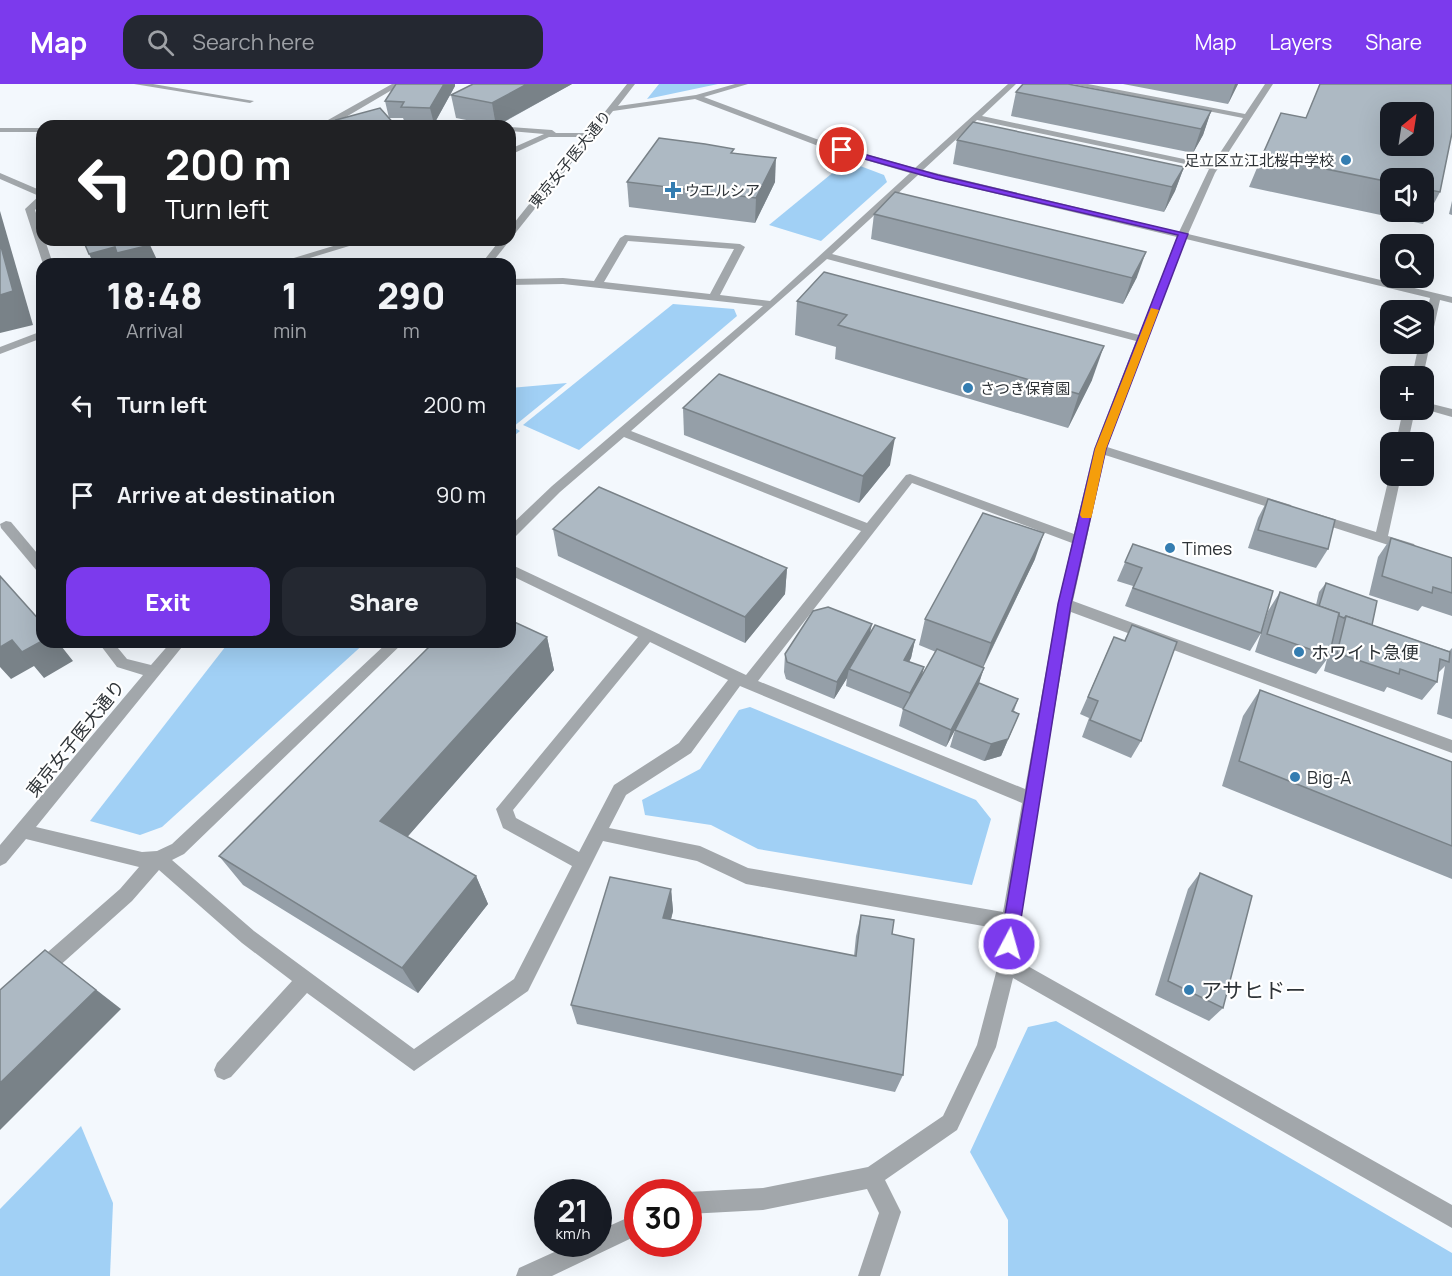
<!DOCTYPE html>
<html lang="en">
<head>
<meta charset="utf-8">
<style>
	:root { --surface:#171b24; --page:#242831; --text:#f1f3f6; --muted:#9ea1a6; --accent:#7c3aed }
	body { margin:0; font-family:Manrope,"Noto Sans JP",sans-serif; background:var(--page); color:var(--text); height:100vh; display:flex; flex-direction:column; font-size:22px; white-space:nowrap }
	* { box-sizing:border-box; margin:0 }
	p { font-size:20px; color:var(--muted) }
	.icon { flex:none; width:33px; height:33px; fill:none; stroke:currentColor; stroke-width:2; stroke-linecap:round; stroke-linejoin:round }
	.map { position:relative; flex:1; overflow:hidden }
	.drawer { position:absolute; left:36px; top:174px; width:480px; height:390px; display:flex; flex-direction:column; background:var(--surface); border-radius:18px; box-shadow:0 6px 24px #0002 }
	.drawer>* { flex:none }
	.banner { position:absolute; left:36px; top:36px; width:480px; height:126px; border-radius:18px; box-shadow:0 6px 24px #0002; background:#202124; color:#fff; overflow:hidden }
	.needle { width:39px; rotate:30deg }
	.fabs { position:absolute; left:1380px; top:18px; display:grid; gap:12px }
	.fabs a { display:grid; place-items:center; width:54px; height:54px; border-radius:12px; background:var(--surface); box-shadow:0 6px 24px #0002; font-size:30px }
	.speed { position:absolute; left:534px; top:1095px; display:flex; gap:12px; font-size:30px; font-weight:700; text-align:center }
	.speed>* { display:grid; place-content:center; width:78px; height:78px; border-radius:50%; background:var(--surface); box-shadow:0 6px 24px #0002; line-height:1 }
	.speed small { font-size:15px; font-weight:400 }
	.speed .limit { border:9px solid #d22; background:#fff; color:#111 }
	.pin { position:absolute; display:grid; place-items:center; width:51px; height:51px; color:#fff; margin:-26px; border:3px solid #fff; border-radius:50%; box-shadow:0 2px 6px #0007 }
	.me { position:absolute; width:66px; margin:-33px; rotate:6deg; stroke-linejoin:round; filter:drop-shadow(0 0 4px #0008) }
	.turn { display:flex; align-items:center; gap:21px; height:126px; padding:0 30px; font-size:27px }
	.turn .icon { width:78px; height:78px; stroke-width:2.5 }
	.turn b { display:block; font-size:42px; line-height:51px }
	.eta { display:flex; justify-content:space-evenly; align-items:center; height:102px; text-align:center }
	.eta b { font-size:36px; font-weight:800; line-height:42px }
	.button { display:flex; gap:12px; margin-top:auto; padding:12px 30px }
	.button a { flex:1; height:69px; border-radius:18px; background:var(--accent); color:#fff; font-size:24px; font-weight:800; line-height:69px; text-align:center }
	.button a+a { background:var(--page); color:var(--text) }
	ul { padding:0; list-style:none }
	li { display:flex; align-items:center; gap:18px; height:90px; padding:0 30px }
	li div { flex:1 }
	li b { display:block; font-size:22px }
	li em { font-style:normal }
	header { display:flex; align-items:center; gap:36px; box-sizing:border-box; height:84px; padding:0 30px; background:var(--accent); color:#fff }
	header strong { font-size:28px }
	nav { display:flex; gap:33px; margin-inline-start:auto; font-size:21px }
	.search { width:420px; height:54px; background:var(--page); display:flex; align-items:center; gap:15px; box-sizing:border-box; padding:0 21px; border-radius:18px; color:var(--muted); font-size:22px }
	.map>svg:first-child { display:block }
</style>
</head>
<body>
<header>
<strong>Map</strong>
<div class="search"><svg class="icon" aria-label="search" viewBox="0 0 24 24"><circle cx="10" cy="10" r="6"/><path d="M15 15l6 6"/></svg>Search here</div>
<nav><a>Map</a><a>Layers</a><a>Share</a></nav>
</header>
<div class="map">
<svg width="1452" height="1192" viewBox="0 0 1452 1192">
	<rect width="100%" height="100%" fill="#f3f8fd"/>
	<g fill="#a1d0f5">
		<polygon points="659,0 718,0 647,15"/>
		<polygon points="847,77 884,91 887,98 821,157 769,141"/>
		<polygon points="673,220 734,225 737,232 579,366 523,341"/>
		<polygon points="567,299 513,343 520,347 510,355 510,304"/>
		<polygon points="229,558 366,558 162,743 140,751 90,737"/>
		<polygon points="750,623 976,716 991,735 972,801 758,765 711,741 645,731 642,716 700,685 739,626"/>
		<polygon points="1056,937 1452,1169 1452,1192 1008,1192 1008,1136 970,1068 1028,943"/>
		<polygon points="81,1042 113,1119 110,1192 0,1192 0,1125"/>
	</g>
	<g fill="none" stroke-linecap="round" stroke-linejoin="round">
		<g fill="#a2a7ab" fill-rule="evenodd">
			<polygon points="134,0 153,0 254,17 250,19"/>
			<polygon points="392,0 402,0 334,40 310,42 328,36"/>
			<path d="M627 0H635L618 22 696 11 735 0H748L704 13 827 59 915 84 1008 0H1016L982 32 1212 81 1243 34 1072 0H1088L1245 30 1265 0H1273L1215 89 1188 150 1452 213V219L1440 216 1423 292H1412L1419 260H1424V242L1430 214 1186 155 1107 363 1291 421 1292 424 1286 428 1281 427 1105 371 1073 517 1452 656V669L1071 528 1019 838 1017 876 1452 1121V1144L1013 894 996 963 957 1046 885 1096 901 1128 880 1192H858L879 1129 867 1105 763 1126 688 1130V1108L763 1104 868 1083 943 1032 977 961 998 881 1000 845 746 800 697 777 603 757 528 907 414 987 307 909 231 993 224 996 217 993 214 986 217 979 292 897 242 859 159 786 132 817 47 893 40 896 33 893 31 887 33 881 120 805 139 783 26 755 6 779 0 782V761L143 591 117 583 98 558H113L127 575 151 581 171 558H186L36 743 142 768 157 767 172 760 388 558H404L184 770 172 776 254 847 414 965 514 895 572 782 503 744 496 725 638 553 510 491V480L746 591 861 447 624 353 560 408 515 453 510 455V442L552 402 763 222 563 200 510 201V195L563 194 594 197 620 154 625 151 740 160 745 163 720 211 770 217 910 89 821 63 695 15 613 27 513 152 510 153V144L583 53H549L510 71V65L544 50 510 47V43L552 46 556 49H588ZM977 36 1209 85 1179 148 923 86ZM918 91 1177 153 1139 251 832 170ZM628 157 734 165 710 210 604 198ZM827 175 1136 257 1094 365 1074 450 910 390 906 391 867 439 631 347ZM912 399 1072 459 1058 520 1025 705 758 597ZM650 558 728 596 679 659 614 701 579 768 516 734 513 726ZM740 602 1022 719 1003 828 748 784 700 762 609 744 626 711 691 669Z"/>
			<polygon points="376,37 408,42 373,41 372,39"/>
			<polygon points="232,40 295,40 299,42 228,42"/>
			<rect x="0" y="44" width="42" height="4"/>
			<polygon points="0,89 42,107 42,119 35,126 42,147 42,156 45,156 53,180 43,180 25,125 39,112 0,95"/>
			<polygon points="353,156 369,156 290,180 274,180"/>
			<polygon points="500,156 510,156 491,180 481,180"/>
			<polygon points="42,247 42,254 0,270 0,263"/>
			<polygon points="1424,318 1452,325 1452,333 1424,325"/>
			<polygon points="1403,326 1415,326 1408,358 1396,358"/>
			<polygon points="1390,389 1390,392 1401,392 1388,452 1414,460 1416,463 1414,466 1404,466 1310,436 1309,433 1315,429 1376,448"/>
			<polygon points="6,437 11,438 42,475 42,489 37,487 1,444 0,440"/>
			<polygon points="638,1129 638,1151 552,1192 516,1192 519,1184 572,1160 598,1160 598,1147"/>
		</g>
	</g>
	<g fill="#959fa8" fill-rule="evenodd">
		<polygon points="396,0 455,0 455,2 434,40 405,39 403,34 389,34 385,17"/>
		<polygon points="473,0 572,0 497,42 456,34 451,11"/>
		<polygon points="1123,0 1238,0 1228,20"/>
		<path d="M1320 0H1452V49L1440 108 1423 140 1249 103 1262 72 1281 29 1306 34ZM1390 28H1424V62H1390ZM1390 94H1424V128H1390Z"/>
		<polygon points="1016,8 1211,27 1203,51 1193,69 1011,32"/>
		<polygon points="957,56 1184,83 1175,107 1164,128 953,80"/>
		<polygon points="734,69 775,98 755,139 629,123 627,98"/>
		<polygon points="1452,117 1452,131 1449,130"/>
		<polygon points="874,130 1137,193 1123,220 871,155"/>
		<polygon points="797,217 1092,296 1068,344 835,275 836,263 795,251"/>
		<polygon points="683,324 890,381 859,419 684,351"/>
		<polygon points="1268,415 1328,465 1316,484 1248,464 1258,434"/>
		<polygon points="553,445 787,484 785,510 745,559 558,472"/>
		<polygon points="1391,454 1452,474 1452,532 1422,522 1418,527 1369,511 1378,473"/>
		<polygon points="1133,460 1261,549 1250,567 1125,522 1133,502 1117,497"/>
		<polygon points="1035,475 983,584 984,584 979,599 1018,615 1014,627 1019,630 1001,672 984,677 950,663 955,646 946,663 899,642 903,625 846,602 847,594 834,615 786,595 784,588 785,570 870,550 915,556 911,574 909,578 922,592 936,568 919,561 925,535"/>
		<polygon points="1326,499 1372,541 1449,567 1452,564 1452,635 1437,630 1445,582 1438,589 1437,598 1422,616 1387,603 1384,608 1324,587 1327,575 1316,590 1255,568 1268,527 1280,508 1316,521 1319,508"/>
		<polygon points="1132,541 1141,657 1131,674 1082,653 1089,634 1080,630 1114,553 1124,557"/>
		<polygon points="547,553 554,586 407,753 476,792 488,820 418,909 243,801 219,772"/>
		<polygon points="1260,606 1452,678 1452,795 1222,702 1243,632"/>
		<polygon points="1200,789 1223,924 1209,937 1155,911 1188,805"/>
		<polygon points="671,805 673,827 671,835 854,872 856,852 861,831 892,850 903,991 895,1008 577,940 571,921"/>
	</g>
	<g fill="#798288">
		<polygon points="444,0 455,0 455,2 434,40 430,24"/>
		<polygon points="527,0 572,0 496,42 492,19"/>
		<polygon points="1235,0 1238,0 1228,20"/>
		<polygon points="1211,27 1203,51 1193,69 1201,45"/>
		<polygon points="776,74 775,98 755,139 756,114"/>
		<polygon points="1184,83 1175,107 1164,128 1172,103"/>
		<polygon points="0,127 33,241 0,249"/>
		<polygon points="150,161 159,180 94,180 89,170 115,163"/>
		<polygon points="1146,168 1137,193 1123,220 1132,194"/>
		<polygon points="1104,262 1092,296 1068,344 1079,310"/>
		<polygon points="895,354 890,381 859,419 863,392"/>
		<polygon points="1044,449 1035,475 982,585 991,559"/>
		<polygon points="787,484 785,510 745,559 745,533"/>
		<polygon points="872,540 868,559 849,585 847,594 834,615 837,598"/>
		<polygon points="547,553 554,586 395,767 380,737"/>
		<polygon points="12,556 42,557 42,558 58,558 73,577 44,594 34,582 11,595 0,583 0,563"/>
		<polygon points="915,556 911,574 900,594 904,576"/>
		<polygon points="924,583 920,601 906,627 910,609"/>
		<polygon points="984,584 978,602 946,663 951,646"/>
		<polygon points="1019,630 1001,672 984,677 991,660"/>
		<polygon points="476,792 488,820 418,909 402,884"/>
		<polygon points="671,805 673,827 666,855 663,834"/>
		<polygon points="45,866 121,925 0,1046 0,999"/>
	</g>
	<g fill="#adb9c3" stroke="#798288" stroke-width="1.5" fill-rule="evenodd">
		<polygon points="396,0 444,0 430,24 401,23 404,18 385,17"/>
		<polygon points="473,0 527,0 492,19 451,11"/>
		<polygon points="1023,0 1068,0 1211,27 1201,45 1016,8"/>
		<path d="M1320 0H1452V49L1440 108 1424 105V94H1390V98L1262 72 1281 29 1306 34ZM1390 28H1424V62H1390Z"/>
		<polygon points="380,24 396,42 341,42 336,36"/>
		<polygon points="973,38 1184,83 1172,103 957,56"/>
		<polygon points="659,54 705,60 734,65 731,69 776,74 756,114 627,98"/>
		<polygon points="895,108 1146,168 1132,194 874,130"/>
		<polygon points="83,156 147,156 150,161 117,169 115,163 89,170"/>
		<polygon points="0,159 13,207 0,211"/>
		<polygon points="824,188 1104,262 1079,310 838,241 847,231 797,217"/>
		<polygon points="719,290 895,354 863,392 683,324"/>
		<polygon points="599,403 787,484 745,533 553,445"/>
		<polygon points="1268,415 1335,436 1328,465 1258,446"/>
		<polygon points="983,429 1044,449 991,559 925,535"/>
		<polygon points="1391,454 1452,474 1452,509 1433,503 1432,509 1382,492"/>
		<polygon points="1133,460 1273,507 1261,549 1133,504 1142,484 1125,478"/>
		<polygon points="0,492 42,539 42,557 22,568 12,556 0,563"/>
		<polygon points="1326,499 1377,517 1372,541 1346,532 1344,534 1339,532 1339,529 1319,522"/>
		<polygon points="1280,508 1339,529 1329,572 1267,550"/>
		<polygon points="828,523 872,540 837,598 787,578 785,570 813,527"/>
		<polygon points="1346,532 1450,568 1449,578 1440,575 1437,598 1400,585 1399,590 1337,569"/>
		<polygon points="510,536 547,553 380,737 476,792 402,884 219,772 434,558 510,558"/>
		<polygon points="875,541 915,556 904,576 924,583 910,609 849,585"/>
		<polygon points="1132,541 1177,558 1141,657 1090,636 1098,617 1088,613 1114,553 1125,557"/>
		<polygon points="937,565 984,584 951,646 903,625"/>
		<polygon points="979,599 1018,615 1012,627 1019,630 1008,655 991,660 955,646"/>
		<polygon points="1260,606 1452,678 1452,762 1239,677"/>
		<polygon points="1200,789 1252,812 1223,924 1168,897"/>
		<polygon points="610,793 671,805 663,834 856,872 861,831 894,836 892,850 914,855 903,991 571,921"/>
		<polygon points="45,866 96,906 0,999 0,906"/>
	</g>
	<polygon fill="#7c3aed" stroke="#51269a" stroke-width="1.5" points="842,64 938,91 1188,150 1106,365 1071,520 1017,860 1014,865 1009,868 1003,865 1000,860 1058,520 1095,365 1178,151 936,95 840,68"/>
	<polygon fill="#f59e0b" points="1151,224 1159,226 1106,365 1092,431 1091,434 1082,434 1080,431 1095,365"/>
	<g fill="#347db1" stroke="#fff" stroke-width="2">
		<circle cx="1346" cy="76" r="6"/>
		<path d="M670 97h6v6h6v6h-6v6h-6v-6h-6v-6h6z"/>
		<circle cx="968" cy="304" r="6"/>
		<circle cx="1170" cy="464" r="6"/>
		<circle cx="1299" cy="568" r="6"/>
		<circle cx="1295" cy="693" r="6"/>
		<circle cx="1189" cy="906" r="6"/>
	</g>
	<g text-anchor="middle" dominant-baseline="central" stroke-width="4.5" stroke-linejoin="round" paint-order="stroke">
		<g font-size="15" fill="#2e3337" stroke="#fff">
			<text transform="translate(570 75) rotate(-51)">東京女子医大通り</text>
		</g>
		<g font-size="15" fill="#2e3337" stroke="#fff" text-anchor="start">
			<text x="1334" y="76" text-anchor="end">足立区立江北桜中学校</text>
			<text x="685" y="106">ウエルシア</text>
			<text x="980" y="304">さつき保育園</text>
		</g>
		<g font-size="18" fill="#2e3337" stroke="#fff" text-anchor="start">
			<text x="1182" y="464">Times</text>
			<text x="1311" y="568">ホワイト急便</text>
			<text x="1307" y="693">Big-A</text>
		</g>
		<g font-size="18" fill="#2e3337" stroke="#fff">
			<text transform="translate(75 654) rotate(-51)">東京女子医大通り</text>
		</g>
		<g font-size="21" fill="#2e3337" stroke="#fff" text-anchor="start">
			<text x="1201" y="906">アサヒドー</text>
		</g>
	</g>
</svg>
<div class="fabs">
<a><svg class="needle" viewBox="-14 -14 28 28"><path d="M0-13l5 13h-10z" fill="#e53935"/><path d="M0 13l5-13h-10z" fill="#9ea1a6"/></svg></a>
<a><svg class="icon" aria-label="sound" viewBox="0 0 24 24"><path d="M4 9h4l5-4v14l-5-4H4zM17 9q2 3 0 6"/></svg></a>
<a><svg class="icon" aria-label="search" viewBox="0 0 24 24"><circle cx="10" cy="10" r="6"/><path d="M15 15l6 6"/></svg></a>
<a><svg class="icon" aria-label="layers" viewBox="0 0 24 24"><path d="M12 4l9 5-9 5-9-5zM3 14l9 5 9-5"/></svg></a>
<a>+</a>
<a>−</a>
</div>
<div class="speed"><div>21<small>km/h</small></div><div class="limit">30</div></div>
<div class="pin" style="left:842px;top:66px;background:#d93025"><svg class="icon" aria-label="arrive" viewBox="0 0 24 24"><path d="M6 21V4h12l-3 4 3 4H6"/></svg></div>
<svg class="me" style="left:1009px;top:860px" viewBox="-20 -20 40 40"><circle r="17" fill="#7c3aed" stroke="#fff" stroke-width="3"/><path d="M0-11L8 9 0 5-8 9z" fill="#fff"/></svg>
<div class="banner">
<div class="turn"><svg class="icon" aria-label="left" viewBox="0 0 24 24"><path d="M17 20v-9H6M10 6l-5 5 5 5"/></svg><div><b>200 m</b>Turn left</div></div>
</div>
<section class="drawer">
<div class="eta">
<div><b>18:48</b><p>Arrival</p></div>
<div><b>1</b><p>min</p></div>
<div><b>290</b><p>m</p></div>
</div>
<ul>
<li><svg class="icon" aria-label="left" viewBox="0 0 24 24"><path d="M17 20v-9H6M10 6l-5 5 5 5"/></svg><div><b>Turn left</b></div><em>200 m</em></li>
<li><svg class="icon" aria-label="arrive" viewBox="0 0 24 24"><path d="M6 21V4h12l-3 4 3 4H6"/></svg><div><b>Arrive at destination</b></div><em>90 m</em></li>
</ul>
<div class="button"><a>Exit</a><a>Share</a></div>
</section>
</div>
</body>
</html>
